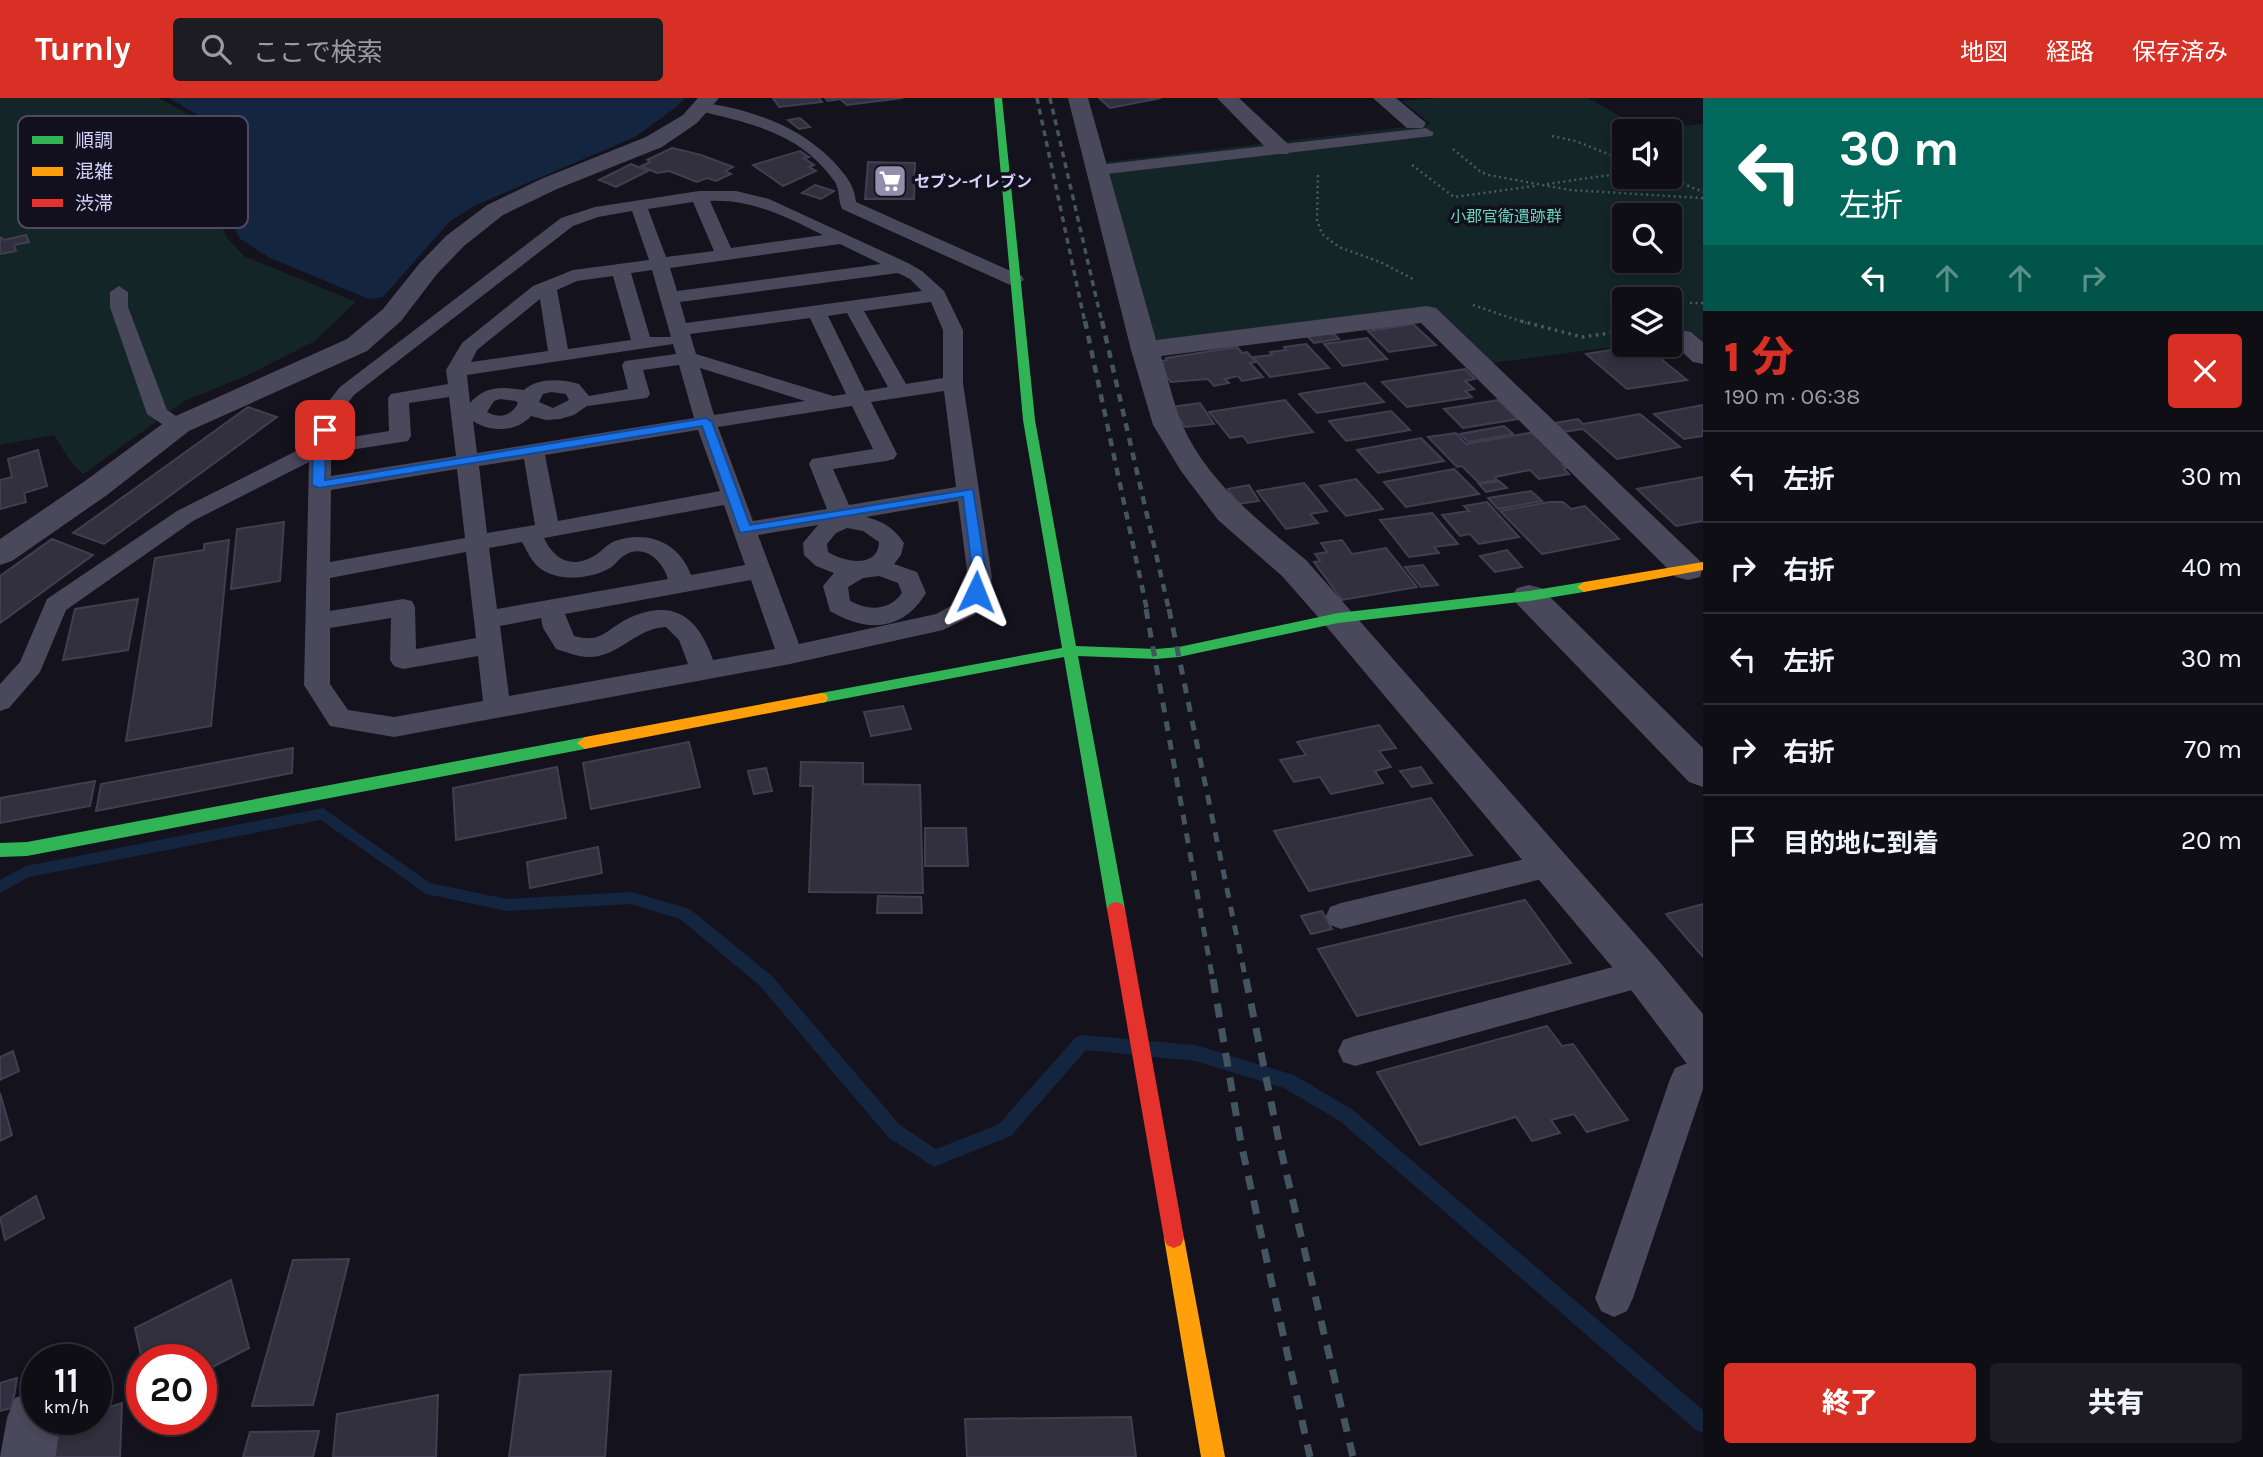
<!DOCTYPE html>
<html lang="ja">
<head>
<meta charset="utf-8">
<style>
	:root { --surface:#0f0e15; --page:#1d1c22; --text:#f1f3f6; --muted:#9b9ca0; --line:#2f2e34; --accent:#d93025 }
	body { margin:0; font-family:Karla,"Noto Sans JP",sans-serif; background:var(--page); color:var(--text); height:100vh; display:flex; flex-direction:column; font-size:26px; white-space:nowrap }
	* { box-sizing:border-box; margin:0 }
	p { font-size:23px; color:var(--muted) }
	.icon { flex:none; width:38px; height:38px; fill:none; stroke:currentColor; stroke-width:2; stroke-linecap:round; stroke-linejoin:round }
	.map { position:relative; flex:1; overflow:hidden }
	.side { display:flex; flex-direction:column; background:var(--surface); width:560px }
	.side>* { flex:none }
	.top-card { background:#00695c; color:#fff; overflow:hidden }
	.tools { position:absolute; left:1612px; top:21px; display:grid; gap:14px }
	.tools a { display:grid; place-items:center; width:70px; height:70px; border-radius:7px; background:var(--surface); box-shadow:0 4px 10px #0003,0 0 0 2px var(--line); font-size:35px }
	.speed { position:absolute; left:21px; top:1246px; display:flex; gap:14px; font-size:35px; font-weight:700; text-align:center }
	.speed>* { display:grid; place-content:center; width:91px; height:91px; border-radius:50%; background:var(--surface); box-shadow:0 4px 10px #0003,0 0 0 2px var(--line); line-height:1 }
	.speed small { font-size:18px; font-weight:400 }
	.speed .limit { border:10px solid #d22; background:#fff; color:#111 }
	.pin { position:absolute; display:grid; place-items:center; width:60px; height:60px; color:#fff; margin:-30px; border-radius:14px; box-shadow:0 4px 10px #0006 }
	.me { position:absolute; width:77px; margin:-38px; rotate:2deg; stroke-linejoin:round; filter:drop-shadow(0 0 5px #0008) }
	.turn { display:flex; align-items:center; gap:24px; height:147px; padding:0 21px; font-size:32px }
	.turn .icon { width:91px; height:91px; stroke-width:2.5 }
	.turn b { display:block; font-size:49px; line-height:60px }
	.lanes { display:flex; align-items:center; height:66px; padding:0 21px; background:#0003; justify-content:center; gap:35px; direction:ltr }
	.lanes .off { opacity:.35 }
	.round { display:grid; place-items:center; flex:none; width:74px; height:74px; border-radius:7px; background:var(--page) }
	.overview { display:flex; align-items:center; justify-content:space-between; height:119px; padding:0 21px }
	h1 { font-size:42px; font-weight:800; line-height:52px; color:var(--accent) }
	.primary-button { display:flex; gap:14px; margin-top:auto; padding:14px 21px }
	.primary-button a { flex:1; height:80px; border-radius:7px; background:var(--accent); color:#fff; font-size:28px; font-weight:800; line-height:80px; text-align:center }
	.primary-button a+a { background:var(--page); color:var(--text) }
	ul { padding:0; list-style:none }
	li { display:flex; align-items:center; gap:21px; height:91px; padding:0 21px; border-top:2px solid var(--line) }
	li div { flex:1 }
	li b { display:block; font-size:26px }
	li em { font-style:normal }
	header { display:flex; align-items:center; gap:42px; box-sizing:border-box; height:98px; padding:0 35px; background:var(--accent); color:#fff }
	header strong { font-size:33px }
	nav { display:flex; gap:38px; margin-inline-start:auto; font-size:24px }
	.search { width:490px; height:63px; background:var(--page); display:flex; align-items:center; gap:18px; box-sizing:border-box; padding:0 24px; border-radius:7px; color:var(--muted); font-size:26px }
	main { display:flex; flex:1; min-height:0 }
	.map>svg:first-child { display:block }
</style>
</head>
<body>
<header>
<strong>Turnly</strong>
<div class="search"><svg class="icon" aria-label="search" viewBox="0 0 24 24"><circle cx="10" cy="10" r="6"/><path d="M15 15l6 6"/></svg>ここで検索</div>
<nav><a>地図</a><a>経路</a><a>保存済み</a></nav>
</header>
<main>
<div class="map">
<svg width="1703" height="1359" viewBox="0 0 1703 1359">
	<rect width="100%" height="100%" fill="#14121c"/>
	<g fill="#132526" fill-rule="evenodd">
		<polygon points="0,0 159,0 201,23 209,33 195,59 188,80 214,115 228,141 244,158 356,204 315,243 250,276 185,303 83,376 70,363 54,337 0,347"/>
		<path d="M1435 0H1588L1643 31 1703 26V243L1695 236 1670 241V201H1624V247H1629L1491 265 1429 208 1154 244 1106 64 1431 26 1402 3ZM1624 33H1670V79H1624ZM1624 117H1670V163H1624Z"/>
	</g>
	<polygon fill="#142540" points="169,0 685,0 675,10 635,39 476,107 450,123 383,199 369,201 270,160 239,140 227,111 205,95 196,72 218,29"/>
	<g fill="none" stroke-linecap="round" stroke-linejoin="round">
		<polygon fill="#142540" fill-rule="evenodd" points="323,710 430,785 507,801 631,794 690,811 772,878 900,1027 936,1051 999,1026 1076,939 1082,937 1195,947 1294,977 1353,1012 1703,1312 1703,1335 1696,1332 1341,1024 1284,990 1195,963 1086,952 1011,1038 934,1069 888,1039 760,888 680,821 631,806 507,813 426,796 321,722 29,779 0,795 0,782 26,768"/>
	</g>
	<g fill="#32303e" stroke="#413e4f" stroke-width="2">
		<polygon points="773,0 819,0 822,4 779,9"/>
		<polygon points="825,0 903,0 847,7 840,1 828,3"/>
		<polygon points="1099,0 1161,0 1110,10"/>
		<polygon points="800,20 810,29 799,31 788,22"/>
		<polygon points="672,50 701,57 733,69 725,73 731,76 716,83 707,80 697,84 669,73 657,75 641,68 650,64 647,62"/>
		<polygon points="800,53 809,59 804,60 814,67 809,69 816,73 783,88 753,67"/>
		<polygon points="868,64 915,65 914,101 865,101"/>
		<polygon points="631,66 648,73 616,89 599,82"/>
		<polygon points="815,87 834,93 821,101 802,95"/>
		<polygon points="26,137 29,144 14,147 16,153 0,156 0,139 4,142"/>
		<polygon points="1413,226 1436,247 1389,254 1368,233"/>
		<polygon points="1332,234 1339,241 1314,245 1307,238"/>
		<polygon points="1367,240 1387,261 1343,268 1324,246"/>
		<polygon points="1306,246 1329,270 1270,279 1253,259 1272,257 1270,254 1286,252 1284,249"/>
		<polygon points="1644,247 1687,282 1627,291 1586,256 1610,252 1619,260 1631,258 1621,250"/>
		<polygon points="1237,249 1242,255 1247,254 1256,264 1250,265 1263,279 1242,283 1238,278 1225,281 1229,285 1214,288 1208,281 1171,284 1165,277 1162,263 1167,262 1166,260"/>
		<polygon points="1465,271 1475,281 1465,283 1474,291 1465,293 1472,299 1407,309 1382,284"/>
		<polygon points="1365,285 1384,304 1317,315 1299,296"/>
		<polygon points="1285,302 1313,334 1248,345 1243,338 1230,340 1209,314"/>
		<polygon points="1498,302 1518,321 1463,330 1444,311"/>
		<polygon points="1200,305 1214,326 1185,329 1171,309"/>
		<polygon points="1703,307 1703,338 1684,341 1654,316"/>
		<polygon points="248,309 277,319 104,446 73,435"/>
		<polygon points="1391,313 1410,332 1346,343 1329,323"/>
		<polygon points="1640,316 1680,349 1617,361 1583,331 1564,334 1555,325 1578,321 1583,326"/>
		<polygon points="1504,328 1513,336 1468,344 1460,336"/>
		<polygon points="1534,334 1567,366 1563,367 1566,370 1564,371 1569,376 1539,381 1530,372 1495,379 1497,382 1479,385 1462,368 1457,369 1428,339 1456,335 1466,346"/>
		<polygon points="1421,340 1444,363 1378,375 1357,352"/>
		<polygon points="38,352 47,388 24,395 26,404 0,411 0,382 12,379 8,361"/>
		<polygon points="1454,371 1479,396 1406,409 1384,384"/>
		<polygon points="1703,379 1703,423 1676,428 1637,391"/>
		<polygon points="1356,381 1383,411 1346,418 1320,388"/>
		<polygon points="1499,383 1507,390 1486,394 1479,386"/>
		<polygon points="1304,385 1327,413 1310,416 1318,425 1286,431 1257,393"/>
		<polygon points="1249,387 1259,403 1238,406 1228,391"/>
		<polygon points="1531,393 1542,403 1498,411 1488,400"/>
		<polygon points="1487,404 1519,439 1479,446 1470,436 1460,438 1442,417 1469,413 1464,408"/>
		<polygon points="1549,404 1563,404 1571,411 1585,408 1619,441 1542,456 1500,413"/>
		<polygon points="1432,415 1458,446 1434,449 1439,455 1409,459 1380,422"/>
		<polygon points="284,424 280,483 231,491 237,431"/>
		<polygon points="52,441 93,457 0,525 0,478"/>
		<polygon points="229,442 211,628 126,643 155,460 204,452 204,446"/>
		<polygon points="1342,442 1352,456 1386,450 1417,489 1342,502 1314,464 1320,463 1315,456 1327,454 1321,445"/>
		<polygon points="1507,452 1522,469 1495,474 1480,458"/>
		<polygon points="1423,467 1438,487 1421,489 1405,469"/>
		<polygon points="138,501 128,552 63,562 75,511"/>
		<polygon points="903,608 911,631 871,638 864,614"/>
		<polygon points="1379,627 1396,650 1379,653 1391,669 1375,673 1383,685 1331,696 1320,679 1294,684 1280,662 1306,657 1297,644"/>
		<polygon points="689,644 700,689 591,711 583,665"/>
		<polygon points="293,650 292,675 96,713 101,686"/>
		<polygon points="801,664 863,665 863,686 920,687 923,795 809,794 813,688 800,688"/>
		<polygon points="557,669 566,720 456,742 453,690"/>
		<polygon points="1421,669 1432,685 1412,689 1400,673"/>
		<polygon points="766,670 772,693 754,696 748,673"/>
		<polygon points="95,683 90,708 0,725 0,700"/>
		<polygon points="1431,700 1472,757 1309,793 1274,733"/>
		<polygon points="925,730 966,730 968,768 925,768"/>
		<polygon points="598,749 602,775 530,790 527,764"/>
		<polygon points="878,798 921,799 922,815 877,815"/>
		<polygon points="1525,802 1571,865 1357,918 1318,851"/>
		<polygon points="1703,806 1703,859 1666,816"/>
		<polygon points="1322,813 1332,831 1311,836 1301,818"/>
		<polygon points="1547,928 1562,948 1573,946 1628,1022 1587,1034 1574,1016 1551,1022 1560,1035 1532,1043 1516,1019 1420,1047 1377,974"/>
		<polygon points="13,953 19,973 0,982 0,959"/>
		<polygon points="0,995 12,1037 0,1043"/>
		<polygon points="36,1098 44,1120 5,1142 0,1120"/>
		<polygon points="349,1161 313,1307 252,1308 293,1162"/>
		<polygon points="231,1182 249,1250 201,1275 201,1262 142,1262 135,1230"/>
		<polygon points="611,1273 605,1359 509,1359 520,1277"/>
		<polygon points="17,1280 12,1310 0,1313 0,1285"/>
		<polygon points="438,1297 436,1359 333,1359 337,1316"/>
		<polygon points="122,1305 120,1359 55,1359 57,1327 73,1321 96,1321 96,1313"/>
		<polygon points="1131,1319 1136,1359 967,1359 965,1321"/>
		<polygon points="319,1333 313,1359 243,1359 250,1334"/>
	</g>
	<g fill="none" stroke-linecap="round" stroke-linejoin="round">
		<g stroke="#4d5963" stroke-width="2.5" stroke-dasharray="2 3.5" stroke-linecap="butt">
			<polyline points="1552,38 1575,43 1624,62"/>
			<polyline points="1453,51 1481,74 1489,77 1570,92 1703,100"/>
			<polyline points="1412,67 1454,99 1535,88"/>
			<polyline points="1318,77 1317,122 1322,136 1339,149 1380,164 1413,181"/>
			<polyline points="1667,79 1703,94"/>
			<polyline points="1547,86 1624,75"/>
			<polyline points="1690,205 1703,205"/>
			<polyline points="1473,207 1526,225"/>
		</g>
		<polyline stroke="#4d5963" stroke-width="3.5" stroke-dasharray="2.5 4.5" stroke-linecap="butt" points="1521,223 1582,239 1624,233"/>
		<g fill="#4a485b" fill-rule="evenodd">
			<path d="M701 4C751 12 796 26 833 63 845 77 854 85 856 104L1022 178 1024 182 1015 188 1008 186 842 111C838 103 840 92 835 84 799 33 750 26 696 12L693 9 696 6Z"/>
			<polygon points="1426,30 1434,35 1432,38 1098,77 1090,72 1098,67"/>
			<path d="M699 93H736L769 101 908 165 922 173 944 193 963 232V285L992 480 980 514 943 532 790 566 394 639 330 628 304 587 309 364 193 423 66 512 40 574 9 610 0 613V586L20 564 47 501 177 413 310 346 320 314 340 289 561 120 595 109ZM710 103C752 101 786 119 823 137L731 150ZM693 104 714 153 666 159 648 111ZM632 113 649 162 573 172 533 188 462 245 446 272 448 286 391 296 388 300 389 333 333 342 340 315 354 297 573 128 598 119ZM840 146 881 166 677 193 670 170ZM652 172 671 239H650L631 175ZM898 175 910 181 922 193 686 225 680 204ZM613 178 631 242 568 251 557 192 577 183ZM540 201 548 253 471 264 477 252ZM931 204 943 232V280L906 286 864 213ZM847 215 888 289 865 293 828 218ZM810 220 846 296 833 298 696 256 690 236ZM673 246 676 256 625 263 622 267 628 291 589 298 579 286C562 281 538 279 524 292 502 289 486 287 470 305L467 277ZM679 267 694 320 477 355 473 323C491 335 517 334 531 318L546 322 560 321 574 317 587 308 647 300 650 296 643 272ZM700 270 805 303 714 317ZM944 293 956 389 849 407 833 371 886 363 894 361 897 356 871 304ZM551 294 566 296 569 302 553 310 539 304 543 296ZM449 299 456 358 331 378V355L408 343 411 338 409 305ZM500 301 516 303 518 305C512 318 499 321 487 314L494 303ZM852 308 873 351 812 361 809 366 827 411 753 423 718 329ZM698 332 720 393 558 423 545 357ZM524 361 535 427 487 435 479 368ZM457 371 465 440 330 464 331 392ZM958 403 968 480 960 503 936 516 799 546 758 437 818 427 803 445 804 457 816 468 834 475 823 488 830 513C867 535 903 533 926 495L917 474 894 466 901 457 904 445C894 430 883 423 866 419ZM724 407 745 467 691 477C679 444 647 432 615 443 605 447 601 455 592 459 570 471 553 460 544 440ZM847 430 863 433 879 444C878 471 844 464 828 454L827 446 836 435ZM522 444C527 453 532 465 541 471 559 484 591 481 610 470 615 467 618 462 622 459 642 444 662 461 668 481L497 511 489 450ZM466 454 476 540 416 551 415 509 412 503 403 501 330 513V480ZM879 478 898 485 902 495C889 513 869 513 850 503L848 489 863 480ZM751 482 775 551 713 562C698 519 674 500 629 520 606 531 602 546 574 538L565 516ZM391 520 390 562 394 568 403 571 478 558 483 603 394 619 348 612 330 586V530ZM541 520 543 530 556 551C566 554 578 559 589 559 619 559 636 530 666 529L679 542 688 566 509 598 500 528Z"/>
			<polygon points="119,188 128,194 128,209 167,312 190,327 187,332 171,332 147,316 110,209 110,194"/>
			<polygon points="1550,755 1560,758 1565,767 1560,776 1550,779 1341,831 1330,827 1326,818 1330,809 1341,805"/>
			<polygon points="1643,861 1654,865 1659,875 1654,885 1643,889 1355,968 1343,964 1338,953 1343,942 1355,938"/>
			<polygon points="1703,959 1703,991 1633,1200 1627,1213 1614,1219 1601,1213 1595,1200 1670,981 1675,970"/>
		</g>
		<g fill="#4a485b" fill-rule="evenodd">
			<polygon points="698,0 719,0 697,25 662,49 557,91 503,117 464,148 437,176 401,223 367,253 189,333 107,397 12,463 0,467 0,441 85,383 169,321 347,241 383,211 419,166 446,138 487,107 541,81 646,39 683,17"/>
			<path d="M1068 0H1088L1156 242 1427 208 1436 210 1700 463 1703 469 1700 479 1688 482 1676 479 1421 225 1161 258C1168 280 1173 304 1182 326 1207 384 1259 423 1306 462L1658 862 1703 916V972L1687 966 1628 888 1326 528 1282 478 1218 422 1181 373 1153 327 1131 252Z"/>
			<polygon points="1217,0 1239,0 1288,46 1291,51 1288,56 1272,56"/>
			<polygon points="1373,0 1396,0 1426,25 1423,30 1407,30"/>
			<polygon points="1681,232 1691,234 1703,244 1703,266 1693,264 1670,243 1671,234"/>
			<polygon points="1529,487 1541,490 1703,650 1703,689 1689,684 1517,506 1512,498 1517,490"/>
			<polygon points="35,1292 37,1321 62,1321 55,1359 0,1359 7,1320 15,1300"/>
		</g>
		<g fill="#30b455" fill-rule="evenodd">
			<polygon points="994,0 1002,0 1035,322 1076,548 1156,551 1179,549 1338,515 1529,493 1584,484 1591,489 1584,494 1529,503 1338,525 1179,559 1156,561 1078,558 1125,811 1122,816 1116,818 1110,816 1107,811 1064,559 821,605 814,600 821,595 1062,550 1023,322"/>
			<polygon points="585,639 593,645 585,651 27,758 0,759 0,745 27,744"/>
		</g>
		<g fill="#ff9f0a" fill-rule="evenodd">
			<polygon points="1703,464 1703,472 1584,494 1577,489 1584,484"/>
			<polygon points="821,595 826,596 828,600 826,604 585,651 577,645 585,639"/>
			<polygon points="1174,1130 1181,1133 1184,1140 1225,1359 1201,1359 1164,1140 1167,1133"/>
		</g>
		<polygon fill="#e5322d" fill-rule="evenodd" points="1116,804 1122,806 1125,811 1184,1140 1181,1147 1174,1150 1167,1147 1164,1140 1107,811 1110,806"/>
		<g stroke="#445562" stroke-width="3.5" stroke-dasharray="6 5" stroke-linecap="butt">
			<polyline points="1037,0 1085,225"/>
			<polyline points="1050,0 1102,225"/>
		</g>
		<g stroke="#445562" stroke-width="4.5" stroke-dasharray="8 7" stroke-linecap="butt">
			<polyline points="1085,223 1147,512"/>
			<polyline points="1102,223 1169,512"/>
		</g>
		<g stroke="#445562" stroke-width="5" stroke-dasharray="10 9" stroke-linecap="butt">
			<polyline points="1146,511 1213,883"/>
			<polyline points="1169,511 1246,883"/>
		</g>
		<g stroke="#445562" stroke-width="7" stroke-dasharray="14 11" stroke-linecap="butt">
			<polyline points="1213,881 1241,1045 1310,1359"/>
			<polyline points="1246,881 1280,1048 1353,1359"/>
		</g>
	</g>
	<polygon fill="#1a73e8" stroke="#114b97" stroke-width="2" points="706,320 712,324 750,427 973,391 987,480 981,497 971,497 969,494 973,480 963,399 740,435 702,328 319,390 312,387 313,350 319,332 325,329 331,332 326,350 325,382"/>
	<defs>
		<symbol id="supermarket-square" viewBox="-11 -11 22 22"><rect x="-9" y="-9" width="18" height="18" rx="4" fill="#928fac" stroke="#120f1f"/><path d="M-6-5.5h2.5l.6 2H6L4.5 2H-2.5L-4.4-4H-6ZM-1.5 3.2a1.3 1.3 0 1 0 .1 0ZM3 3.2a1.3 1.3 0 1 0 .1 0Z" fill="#fff"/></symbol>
	</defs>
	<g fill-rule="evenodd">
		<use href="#supermarket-square" x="871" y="64" width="38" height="38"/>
	</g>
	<g text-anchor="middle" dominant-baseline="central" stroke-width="7" stroke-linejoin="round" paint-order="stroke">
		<g font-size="16" font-weight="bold" fill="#d6d2fa" stroke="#120f1f" text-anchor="start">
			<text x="914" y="83">セブン-イレブン</text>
		</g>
		<g font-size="16" fill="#67d2b6" stroke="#120f1f">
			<text x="1506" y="118">小郡官衛遺跡群</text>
		</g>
	</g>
	<rect x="18" y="18" width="230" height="112" rx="10" fill="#120f1f" stroke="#4d4a61" stroke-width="2"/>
	<rect x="32" y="38" width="31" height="8" fill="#30b455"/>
	<rect x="32" y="69" width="31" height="9" fill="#ff9f0a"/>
	<rect x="32" y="101" width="31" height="8" fill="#e5322d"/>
	<g font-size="19" fill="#d6d2fa">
		<text x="75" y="49">順調</text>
		<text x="75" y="80">混雑</text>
		<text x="75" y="112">渋滞</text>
	</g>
</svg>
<div class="tools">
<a><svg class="icon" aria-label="sound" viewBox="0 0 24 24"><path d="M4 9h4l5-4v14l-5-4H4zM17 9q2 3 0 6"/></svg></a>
<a><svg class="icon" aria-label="search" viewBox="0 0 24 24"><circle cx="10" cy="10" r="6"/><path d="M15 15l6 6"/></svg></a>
<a><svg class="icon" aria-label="layers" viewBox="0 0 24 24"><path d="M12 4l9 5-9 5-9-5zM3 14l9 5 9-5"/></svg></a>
</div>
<div class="speed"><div>11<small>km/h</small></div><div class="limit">20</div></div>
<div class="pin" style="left:325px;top:332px;background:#d93025"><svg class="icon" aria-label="arrive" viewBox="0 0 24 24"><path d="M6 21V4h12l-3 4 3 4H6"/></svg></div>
<svg class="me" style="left:976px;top:494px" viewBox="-20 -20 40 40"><path d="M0-17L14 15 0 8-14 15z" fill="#1a73e8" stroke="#fff" stroke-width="4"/></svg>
</div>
<section class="side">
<div class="top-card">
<div class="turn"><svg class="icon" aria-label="left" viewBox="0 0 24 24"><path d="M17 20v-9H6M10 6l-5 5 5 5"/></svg><div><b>30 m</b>左折</div></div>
<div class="lanes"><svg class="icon" aria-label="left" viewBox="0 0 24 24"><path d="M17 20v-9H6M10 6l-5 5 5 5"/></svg><svg class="icon off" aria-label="ahead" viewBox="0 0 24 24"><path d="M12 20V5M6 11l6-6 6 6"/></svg><svg class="icon off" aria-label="ahead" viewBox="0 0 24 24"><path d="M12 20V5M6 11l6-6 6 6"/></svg><svg class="icon off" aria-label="right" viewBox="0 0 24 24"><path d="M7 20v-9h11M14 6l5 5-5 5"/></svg></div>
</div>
<div class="overview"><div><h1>1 分</h1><p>190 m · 06:38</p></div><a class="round" style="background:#d93025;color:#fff"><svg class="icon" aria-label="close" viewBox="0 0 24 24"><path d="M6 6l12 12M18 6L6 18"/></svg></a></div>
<ul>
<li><svg class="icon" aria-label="left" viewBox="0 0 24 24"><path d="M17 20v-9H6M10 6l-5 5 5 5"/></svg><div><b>左折</b></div><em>30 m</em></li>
<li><svg class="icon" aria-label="right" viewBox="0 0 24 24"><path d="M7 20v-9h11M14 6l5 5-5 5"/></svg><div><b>右折</b></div><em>40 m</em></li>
<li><svg class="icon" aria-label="left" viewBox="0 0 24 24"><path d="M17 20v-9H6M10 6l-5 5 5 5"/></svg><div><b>左折</b></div><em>30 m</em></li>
<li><svg class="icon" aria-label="right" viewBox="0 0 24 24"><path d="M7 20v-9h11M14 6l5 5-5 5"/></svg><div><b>右折</b></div><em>70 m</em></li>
<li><svg class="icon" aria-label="arrive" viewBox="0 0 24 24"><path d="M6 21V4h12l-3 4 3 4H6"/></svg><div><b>目的地に到着</b></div><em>20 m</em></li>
</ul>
<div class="primary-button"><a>終了</a><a>共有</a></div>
</section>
</main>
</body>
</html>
